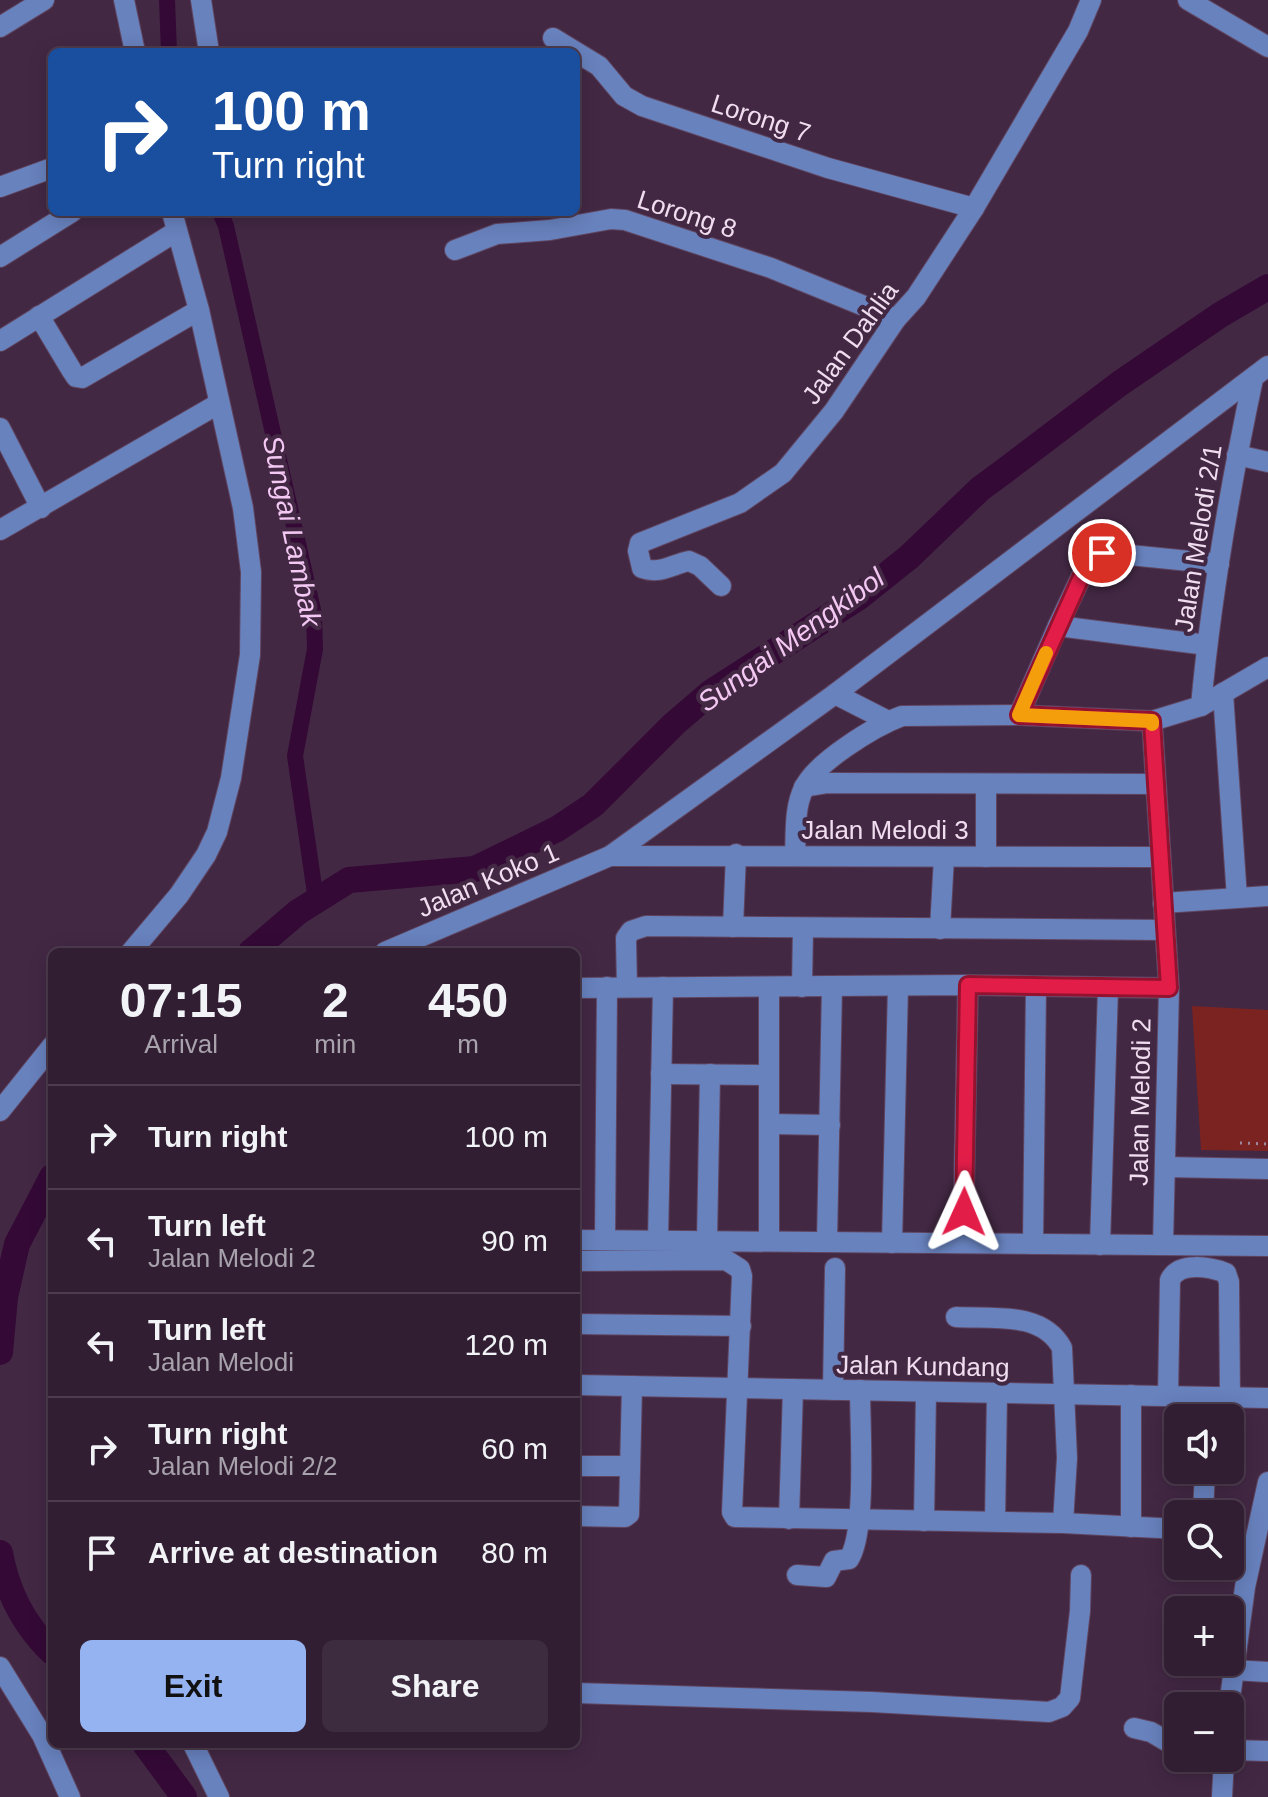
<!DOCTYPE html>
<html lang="en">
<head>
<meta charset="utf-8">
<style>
	:root { --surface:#321e33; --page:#3d2b3f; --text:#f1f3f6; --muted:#a8a2ac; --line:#4d3c4e; --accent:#95b2f1 }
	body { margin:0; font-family:Arial,sans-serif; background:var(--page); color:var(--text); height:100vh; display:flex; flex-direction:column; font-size:30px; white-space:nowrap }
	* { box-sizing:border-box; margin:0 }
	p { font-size:26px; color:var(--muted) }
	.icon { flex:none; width:44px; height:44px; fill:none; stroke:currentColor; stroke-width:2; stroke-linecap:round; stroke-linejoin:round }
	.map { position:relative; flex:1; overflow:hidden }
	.sheet { position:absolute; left:48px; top:948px; width:532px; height:800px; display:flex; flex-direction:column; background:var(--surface); border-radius:12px; box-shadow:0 4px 20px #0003,0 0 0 2px var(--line) }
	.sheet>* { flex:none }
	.banner { position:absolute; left:48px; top:48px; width:532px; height:168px; border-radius:12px; box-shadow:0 4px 20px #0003,0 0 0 2px var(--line); background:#1a4fa0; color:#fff; overflow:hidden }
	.buttons { position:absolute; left:1164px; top:1404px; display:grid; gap:16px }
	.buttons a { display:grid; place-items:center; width:80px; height:80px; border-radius:12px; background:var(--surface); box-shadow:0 4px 20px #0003,0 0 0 2px var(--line); font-size:40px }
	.pin { position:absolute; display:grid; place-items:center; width:68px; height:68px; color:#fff; margin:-34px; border:4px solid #fff; border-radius:50%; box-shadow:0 2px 8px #0007 }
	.me { position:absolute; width:88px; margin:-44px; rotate:1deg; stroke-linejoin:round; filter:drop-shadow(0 0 6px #0008) }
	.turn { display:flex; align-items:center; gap:28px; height:168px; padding:0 32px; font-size:36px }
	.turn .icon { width:104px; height:104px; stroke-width:2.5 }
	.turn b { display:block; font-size:56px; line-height:68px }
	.eta { display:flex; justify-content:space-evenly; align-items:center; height:136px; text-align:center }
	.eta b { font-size:48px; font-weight:700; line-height:56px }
	.cta { display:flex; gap:16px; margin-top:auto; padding:16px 32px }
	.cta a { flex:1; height:92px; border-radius:12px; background:var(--accent); color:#111; font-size:32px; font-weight:700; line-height:92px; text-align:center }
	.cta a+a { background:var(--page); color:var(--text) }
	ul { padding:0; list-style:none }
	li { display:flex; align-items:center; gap:24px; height:104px; padding:0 32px; border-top:2px solid var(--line) }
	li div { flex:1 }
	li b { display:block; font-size:30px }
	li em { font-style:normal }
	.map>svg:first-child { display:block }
</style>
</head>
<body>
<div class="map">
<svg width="1268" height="1797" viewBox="0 0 1268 1797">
	<rect width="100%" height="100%" fill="#432844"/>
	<polygon fill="#7b2321" points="1192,1006 1268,1010 1268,1151 1201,1150"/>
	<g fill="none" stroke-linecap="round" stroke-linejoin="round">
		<g stroke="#340936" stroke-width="16">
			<polyline points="167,0 169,52"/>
			<polyline points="220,212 226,226 314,614 315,649 295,756 316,900"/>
		</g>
		<g stroke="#340936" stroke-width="26">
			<polyline points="251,952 298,912 349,880 475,869 557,829 593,805 674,724 710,693 859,597 909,557 980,489 1007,469 1119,384 1220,315 1268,287"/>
			<polyline points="0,1352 5,1297 17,1244 52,1177"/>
			<path d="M0 1553C7 1592 24 1625 52 1652"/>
			<polyline points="145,1744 184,1797"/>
		</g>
		<defs>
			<g id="minor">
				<polyline points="124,0 135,52"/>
				<polyline points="201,0 209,52"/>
				<polyline points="1188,0 1268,47"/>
				<polyline points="0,27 44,0"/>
				<polyline points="553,38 599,66 624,96 642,106 828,168 974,208"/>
				<polyline points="0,187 52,168"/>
				<polyline points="455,250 497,234 550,230 611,219 625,220 771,268 896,319"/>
				<polyline points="0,257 72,212"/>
				<polyline points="39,316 72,371 76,377 82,378 199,310"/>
				<polyline points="0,341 177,231"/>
				<polyline points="0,428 41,508"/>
				<polyline points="1237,455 1268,462"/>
				<polyline points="0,530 218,404"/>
				<path d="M721 586 700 566 689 561C673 564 660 575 642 568L638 551 640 543 740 503 783 473 834 411 896 319 916 297 974 208 1078 31 1091 0"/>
				<polyline points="1058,626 1207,645"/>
				<polyline points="1223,693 1237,898"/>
				<polyline points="835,694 888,721"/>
				<path d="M1201 706C1211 596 1230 487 1253 379"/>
				<polyline points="1019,715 1058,626 1083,573 1095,555 1110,553 1219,564"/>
				<polyline points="1152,721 1169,988 1163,1245"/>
				<polyline points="986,784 986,857"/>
				<polyline points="804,787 828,783 1155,784"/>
				<polyline points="610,856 1160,857"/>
				<path d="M795 856C796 835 794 807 804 788 816 762 875 726 902 716L1019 715 1152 721 1201 706 1268 667"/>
				<polyline points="1163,903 1268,896"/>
				<polyline points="733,927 736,854"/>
				<polyline points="940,929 944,857"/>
				<polyline points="131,952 179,895 206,855 217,832 231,778 250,655 251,572 243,508 199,310 172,212"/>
				<polyline points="385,952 610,856 835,694 1268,366"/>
				<polyline points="627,987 626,938 631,931 646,926 1165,930"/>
				<polyline points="802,987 803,928"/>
				<polyline points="576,988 968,985 1169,988"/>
				<polyline points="661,1074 769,1075"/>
				<polyline points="0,1111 52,1046"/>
				<polyline points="770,1124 830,1125"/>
				<polyline points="1165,1167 1268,1169"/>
				<polyline points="576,1240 1268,1246"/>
				<polyline points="605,1240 607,987"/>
				<polyline points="658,1240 663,987"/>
				<polyline points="707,1241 710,1074"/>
				<polyline points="769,1241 769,987"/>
				<polyline points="827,1242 832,986"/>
				<polyline points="892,1243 898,986"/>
				<polyline points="963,1243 968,985"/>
				<polyline points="1033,1244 1036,987"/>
				<polyline points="1100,1245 1108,988"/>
				<polyline points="576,1261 726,1260 740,1269 742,1276 732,1512 735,1517 1063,1523 1178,1529"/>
				<path d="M956 1317C993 1319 1042 1311 1062 1348L1067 1458 1063 1523"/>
				<polyline points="576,1324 741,1326"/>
				<polyline points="576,1385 1268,1398"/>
				<polyline points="833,1390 835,1268"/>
				<polyline points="1131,1395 1131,1527"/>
				<path d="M1168 1396 1170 1280C1179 1261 1210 1267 1226 1273L1229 1282 1230 1397"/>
				<polyline points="1207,1418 1207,1397"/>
				<polyline points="576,1466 630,1466"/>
				<polyline points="1203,1514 1205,1470"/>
				<polyline points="576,1516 625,1517 629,1514 632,1386"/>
				<polyline points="789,1519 793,1389"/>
				<polyline points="924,1521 926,1392"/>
				<polyline points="995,1521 997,1393"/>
				<path d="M797 1575 826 1577 834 1561 849 1559C867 1531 860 1427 860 1390"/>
				<polyline points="0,1667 42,1735 70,1797"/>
				<polyline points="1233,1670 1268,1672"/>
				<polyline points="576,1693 872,1702 1049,1712 1062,1707 1070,1698 1080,1611 1081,1575"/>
				<polyline points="1229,1706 1245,1587 1268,1482"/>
				<polyline points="1134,1728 1151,1732 1178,1748"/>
				<polyline points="193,1744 219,1797"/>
				<polyline points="1230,1750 1268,1751"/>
				<polyline points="1222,1797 1224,1758"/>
			</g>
		</defs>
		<use href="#minor" stroke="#5f4560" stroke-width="22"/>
		<polyline stroke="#9e889e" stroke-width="3" stroke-dasharray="2 6" stroke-linecap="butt" points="1240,1143 1268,1144"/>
		<use href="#minor" stroke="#6882be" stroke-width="20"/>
	</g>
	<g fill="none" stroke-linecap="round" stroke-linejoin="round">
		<defs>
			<polyline id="route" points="964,1212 968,985 1169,988 1152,721 1019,715 1083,573 1091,559 1102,553"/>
		</defs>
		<use href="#route" stroke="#92132f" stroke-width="20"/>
		<use href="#route" stroke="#e11d48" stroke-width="14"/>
		<polyline stroke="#f59e0b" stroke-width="14" points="1046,653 1019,715 1152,721 1152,724"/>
	</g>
	<g text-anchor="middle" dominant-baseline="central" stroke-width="8" stroke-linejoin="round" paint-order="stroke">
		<g font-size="26" fill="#f0def0" stroke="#432844">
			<text transform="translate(761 118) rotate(18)">Lorong 7</text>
			<text transform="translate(687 214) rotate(18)">Lorong 8</text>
			<text transform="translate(850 343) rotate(-54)">Jalan Dahlia</text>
			<text transform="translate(1198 538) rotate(-81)">Jalan Melodi 2/1</text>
			<text x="885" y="830">Jalan Melodi 3</text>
			<text transform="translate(488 880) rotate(-23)">Jalan Koko 1</text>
			<text transform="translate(1140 1102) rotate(-89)">Jalan Melodi 2</text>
			<text transform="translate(923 1366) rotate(1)">Jalan Kundang</text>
		</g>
		<g font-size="28" font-style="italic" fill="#f3c8f3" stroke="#432844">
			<text transform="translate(292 531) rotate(78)">Sungai Lambak</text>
			<text transform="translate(791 640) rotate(-36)">Sungai Mengkibol</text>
		</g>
	</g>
</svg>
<div class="buttons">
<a><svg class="icon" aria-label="sound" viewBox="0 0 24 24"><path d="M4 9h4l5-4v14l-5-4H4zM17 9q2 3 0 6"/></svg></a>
<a><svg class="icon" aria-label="search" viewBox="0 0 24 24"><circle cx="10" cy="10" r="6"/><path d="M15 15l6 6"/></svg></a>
<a>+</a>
<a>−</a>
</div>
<div class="pin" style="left:1102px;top:553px;background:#d93025"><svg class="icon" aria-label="arrive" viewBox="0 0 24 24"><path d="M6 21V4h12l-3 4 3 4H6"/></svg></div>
<svg class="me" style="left:964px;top:1212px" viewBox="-20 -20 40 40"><path d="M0-17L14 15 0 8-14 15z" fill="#e11d48" stroke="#fff" stroke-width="4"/></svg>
<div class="banner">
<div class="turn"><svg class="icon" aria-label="right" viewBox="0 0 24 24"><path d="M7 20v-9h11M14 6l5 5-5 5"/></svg><div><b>100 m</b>Turn right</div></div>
</div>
<section class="sheet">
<div class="eta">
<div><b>07:15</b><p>Arrival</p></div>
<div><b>2</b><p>min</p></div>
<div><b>450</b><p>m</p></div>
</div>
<ul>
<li><svg class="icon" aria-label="right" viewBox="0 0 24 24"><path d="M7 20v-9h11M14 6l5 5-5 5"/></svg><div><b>Turn right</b></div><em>100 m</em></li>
<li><svg class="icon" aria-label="left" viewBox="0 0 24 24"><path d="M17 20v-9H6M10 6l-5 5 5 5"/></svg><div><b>Turn left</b><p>Jalan Melodi 2</p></div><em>90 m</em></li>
<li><svg class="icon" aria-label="left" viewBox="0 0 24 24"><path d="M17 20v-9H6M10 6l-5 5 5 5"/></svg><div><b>Turn left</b><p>Jalan Melodi</p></div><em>120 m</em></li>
<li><svg class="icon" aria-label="right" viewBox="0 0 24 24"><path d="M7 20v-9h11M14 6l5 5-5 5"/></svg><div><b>Turn right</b><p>Jalan Melodi 2/2</p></div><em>60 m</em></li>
<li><svg class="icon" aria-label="arrive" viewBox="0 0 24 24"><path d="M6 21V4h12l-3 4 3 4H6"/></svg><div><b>Arrive at destination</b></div><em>80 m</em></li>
</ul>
<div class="cta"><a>Exit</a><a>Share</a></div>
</section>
</div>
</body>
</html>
